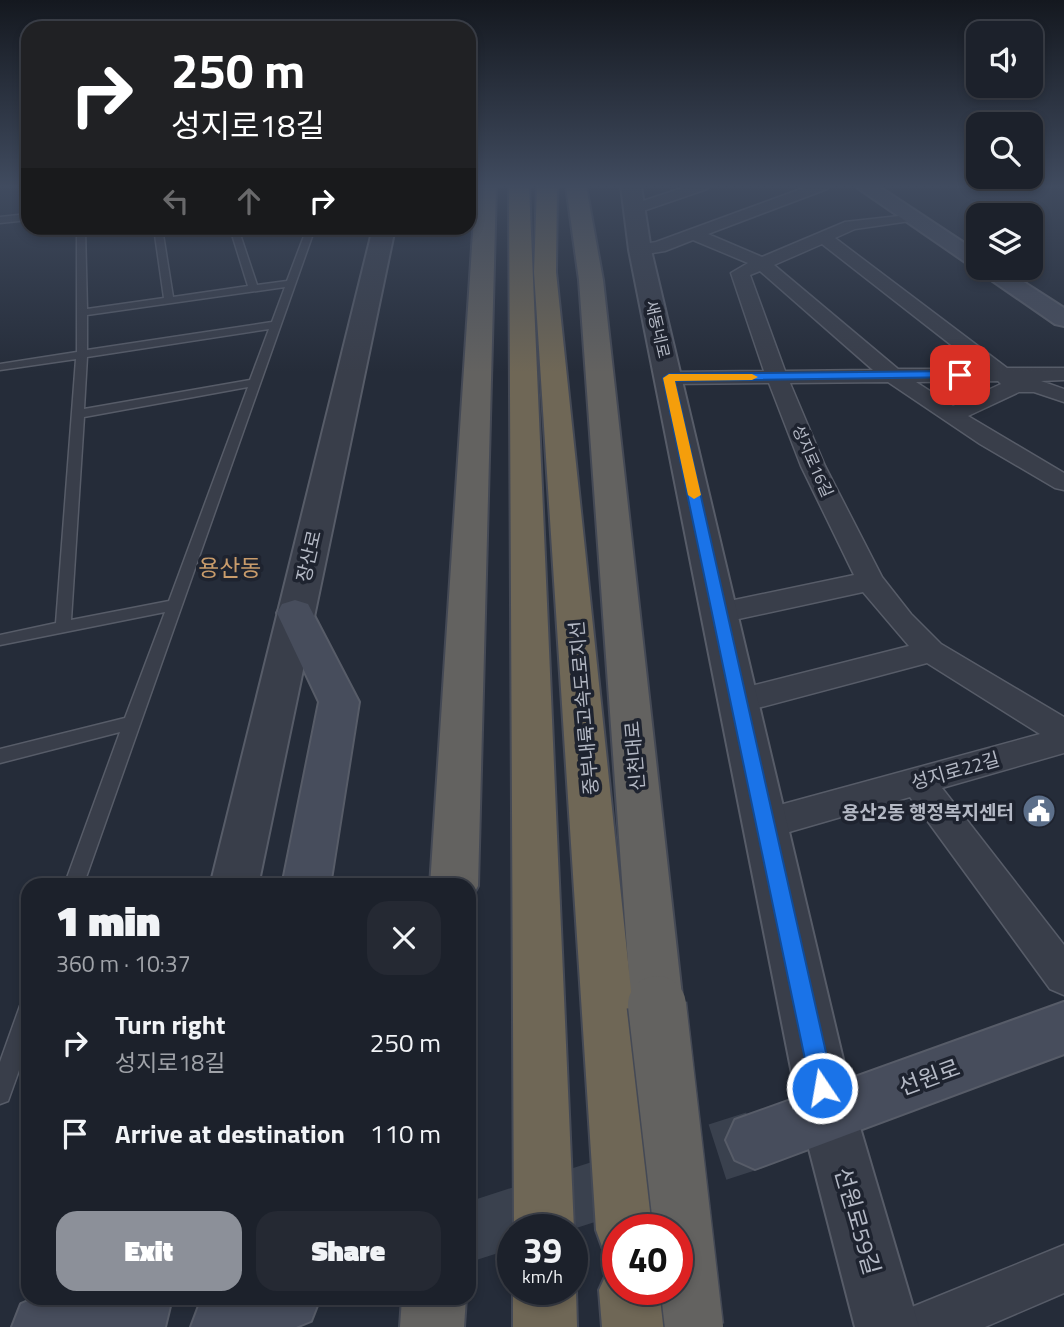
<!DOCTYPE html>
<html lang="en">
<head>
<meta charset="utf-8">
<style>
	:root { --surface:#1c212b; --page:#252933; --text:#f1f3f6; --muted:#a0a3a9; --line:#3a3e47; --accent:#8c9099 }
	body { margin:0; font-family:"Titillium Web","Noto Sans KR",sans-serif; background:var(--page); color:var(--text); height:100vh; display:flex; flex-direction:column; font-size:26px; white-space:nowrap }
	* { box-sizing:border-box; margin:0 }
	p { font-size:23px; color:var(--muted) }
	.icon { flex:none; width:38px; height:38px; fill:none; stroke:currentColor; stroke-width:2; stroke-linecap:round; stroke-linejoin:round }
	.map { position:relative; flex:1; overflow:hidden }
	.panel { position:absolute; left:21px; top:878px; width:455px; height:427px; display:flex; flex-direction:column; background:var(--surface); border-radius:21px; box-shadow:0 4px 10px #0003,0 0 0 2px var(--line) }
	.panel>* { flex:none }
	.top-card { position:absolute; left:21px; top:21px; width:455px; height:214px; border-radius:21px; box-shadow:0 4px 10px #0003,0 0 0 2px var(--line); background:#202124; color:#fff; overflow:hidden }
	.buttons { position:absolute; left:966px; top:21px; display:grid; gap:14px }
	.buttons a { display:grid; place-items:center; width:77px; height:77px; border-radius:14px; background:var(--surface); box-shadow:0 4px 10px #0003,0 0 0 2px var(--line); font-size:35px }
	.speed { position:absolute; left:497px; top:1214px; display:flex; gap:14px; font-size:35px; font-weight:700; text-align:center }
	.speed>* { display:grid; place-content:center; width:91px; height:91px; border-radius:50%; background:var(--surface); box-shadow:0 4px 10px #0003,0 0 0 2px var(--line); line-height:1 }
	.speed small { font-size:18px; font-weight:400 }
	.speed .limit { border:10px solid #d22; background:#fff; color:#111 }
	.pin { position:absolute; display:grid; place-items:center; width:60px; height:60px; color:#fff; margin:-30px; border-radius:14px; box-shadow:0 4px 10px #0006 }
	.me { position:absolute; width:77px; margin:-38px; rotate:348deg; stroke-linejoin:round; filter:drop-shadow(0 0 5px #0008) }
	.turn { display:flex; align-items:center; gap:24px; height:147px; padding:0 35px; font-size:32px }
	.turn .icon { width:91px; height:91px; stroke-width:2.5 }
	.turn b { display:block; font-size:49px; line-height:60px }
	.lanes { display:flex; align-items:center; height:66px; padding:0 35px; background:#0003; justify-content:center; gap:35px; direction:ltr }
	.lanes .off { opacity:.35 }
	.round { display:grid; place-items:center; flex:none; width:74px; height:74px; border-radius:21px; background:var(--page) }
	.head { display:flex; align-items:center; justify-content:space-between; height:119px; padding:0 35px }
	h1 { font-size:42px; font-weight:800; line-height:52px }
	.cta { display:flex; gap:14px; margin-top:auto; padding:14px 35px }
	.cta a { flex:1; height:80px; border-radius:21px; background:var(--accent); color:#fff; font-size:28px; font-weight:800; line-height:80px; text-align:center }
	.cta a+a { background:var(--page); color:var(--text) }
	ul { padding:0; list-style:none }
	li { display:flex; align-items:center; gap:21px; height:91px; padding:0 35px }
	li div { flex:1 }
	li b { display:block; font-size:26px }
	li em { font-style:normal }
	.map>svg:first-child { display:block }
</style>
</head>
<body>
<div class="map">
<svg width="1064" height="1327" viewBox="0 0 1064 1327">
	<rect width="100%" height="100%" fill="#252c39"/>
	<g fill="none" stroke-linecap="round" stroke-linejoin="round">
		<polyline stroke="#3a414e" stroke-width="58" stroke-dasharray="58 29" stroke-linecap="butt" points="469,1232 755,1140"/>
		<defs>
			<g id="service">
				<polygon points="28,214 28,220 0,223 0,217"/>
				<path d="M77 228H85L87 309 164 298 154 228H162L173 297 248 286 230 228H238L257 285 287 281 307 228H315L83 886H64L120 732 0 763V749L125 718 165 612 0 645V635L56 623 76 359 0 370V364L77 352ZM285 287 272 322 87 350V315ZM269 329 250 380 84 409 87 357ZM248 387 169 601 71 620 84 417Z"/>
				<polygon points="28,1003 28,1045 8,1101 0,1104 0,1062 20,1006"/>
			</g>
			<g id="minor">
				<polygon points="688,186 710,186 707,189 640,212 634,214 626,209 628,206"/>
				<path d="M809 186H830L827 189 708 234 762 257 845 222 917 214 919 217 917 220 855 229 835 238 1007 368H1064V380L1041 381 1064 389V402L1034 392H1019L968 416 1064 473V490L1055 488 980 444 888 382 790 383 825 466 882 577 911 614 941 644 1064 717V753L942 788 1064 945V995L1050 989 910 797 765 839 753 834 748 824 753 814 765 809 1040 734 927 663 739 713 728 709 724 701 728 693 739 689 909 646 863 592 720 623 710 620 706 613 710 606 720 603 854 575 801 466 769 383 669 384 662 382 659 378 662 374 669 372 764 371 731 273 748 263 693 240 665 251 640 255 631 250 634 246 656 242ZM822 244 982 369H898L774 265ZM760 271 873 370 785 371 750 275ZM998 381 1001 384 953 406 916 382Z"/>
				<polygon points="1064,1245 1064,1293 985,1327 900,1327 907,1309"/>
			</g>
			<g id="tertiary">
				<polygon points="621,186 641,186 651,250 856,1114 919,1327 855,1327 800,1114 629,250"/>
				<polygon points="373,228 395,228 258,886 210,886"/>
			</g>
			<g id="secondary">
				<polygon points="855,186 878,186 978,252 978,268 1002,268 1064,308 1064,326 1055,324"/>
				<polygon points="295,600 308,604 359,702 330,886 282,886 319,702 277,613 282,604"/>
				<polygon points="1064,1002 1064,1054 755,1169 735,1160 726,1140 735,1120"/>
				<polygon points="35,1298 172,1298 165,1327 12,1327 21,1304"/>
				<polygon points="211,1298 320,1298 311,1321 296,1327 191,1327 200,1303"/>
			</g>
			<g id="trunk">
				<polygon points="476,186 496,186 478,886 469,902 469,886 430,886"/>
				<polygon points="566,186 586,186 603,280 683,1005 675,1023 657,1031 639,1023 631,1005 579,280"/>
				<polygon points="402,1298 466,1298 464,1327 400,1327"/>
			</g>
			<g id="motorway">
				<polygon points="509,186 529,186 574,1230 572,1235 572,1230 514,1230"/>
				<polygon points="537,186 557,186 556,272 656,1230 618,1230 618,1257 604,1252 596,1230 534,272"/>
				<polygon points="618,1264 618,1290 663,1290 666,1327 602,1327 599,1290 609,1268"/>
				<polygon points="572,1282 576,1290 577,1327 513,1327 513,1289 572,1290"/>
			</g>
		</defs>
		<use href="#service" stroke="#575c68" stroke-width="3"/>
		<use href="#minor" stroke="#575c68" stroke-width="3"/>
		<use href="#tertiary" stroke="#575c68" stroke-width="4"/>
		<use href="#secondary" stroke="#575c68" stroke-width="4"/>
		<use href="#trunk" stroke="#444955" stroke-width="4"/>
		<use href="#motorway" stroke="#444955" stroke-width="4"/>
		<use href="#service" fill="#393e4a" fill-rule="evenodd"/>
		<use href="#minor" fill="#393e4a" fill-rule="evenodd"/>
		<use href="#tertiary" fill="#393e4a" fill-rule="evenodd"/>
		<use href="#secondary" fill="#474d5c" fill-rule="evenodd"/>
		<use href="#trunk" fill="#636260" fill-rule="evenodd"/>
		<use href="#motorway" fill="#6f6756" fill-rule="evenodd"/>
		<defs>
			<polyline id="trunk-bridge" points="657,1005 694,1327"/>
		</defs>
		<use href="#trunk-bridge" stroke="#444955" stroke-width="61" stroke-linecap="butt"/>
		<use href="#trunk-bridge" stroke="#636260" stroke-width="58"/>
	</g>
	<linearGradient id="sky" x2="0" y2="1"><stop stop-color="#14181f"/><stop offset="0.5" stop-color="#404b5f"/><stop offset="1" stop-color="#404b5f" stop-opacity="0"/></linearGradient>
	<rect width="1064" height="372" fill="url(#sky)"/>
	<polygon fill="#1a73e8" stroke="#114b97" stroke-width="2" points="960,371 964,372 964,377 675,381 834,1088 830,1096 822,1099 814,1096 811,1088 663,378 669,374"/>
	<polygon fill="#f59e0b" points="669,374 752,374 758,377 752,380 675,381 701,495 694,499 688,495 663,378"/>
	<defs>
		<symbol id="civic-disc" viewBox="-11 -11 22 22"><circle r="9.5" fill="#5c6f8a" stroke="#1e232f"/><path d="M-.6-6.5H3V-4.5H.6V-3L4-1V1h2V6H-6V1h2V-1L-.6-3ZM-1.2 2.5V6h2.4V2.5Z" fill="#fff"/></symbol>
	</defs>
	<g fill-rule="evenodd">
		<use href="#civic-disc" x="1020" y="792" width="38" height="38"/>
	</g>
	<g text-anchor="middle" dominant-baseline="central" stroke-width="7" stroke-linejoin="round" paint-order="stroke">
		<g font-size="16" fill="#b4b9c5" stroke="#1e232f">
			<text transform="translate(658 329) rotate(77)">새동네로</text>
			<text transform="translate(813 461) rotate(66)">성지로16길</text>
		</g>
		<g font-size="19" fill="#b4b9c5" stroke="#1e232f">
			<text transform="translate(308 556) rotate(-77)">장산로</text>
			<text transform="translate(583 708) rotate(-95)">중부내륙고속도로지선</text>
			<text transform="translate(634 756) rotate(-95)">신천대로</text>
			<text transform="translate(955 770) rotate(-16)">성지로22길</text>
		</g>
		<g font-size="19" font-weight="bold" fill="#b4b9c5" stroke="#1e232f" text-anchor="end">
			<text x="1014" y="811">용산2동 행정복지센터</text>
		</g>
		<g font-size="23" fill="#c99c6b" stroke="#1e232f">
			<text x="230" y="567">용산동</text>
		</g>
		<g font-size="23" fill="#b4b9c5" stroke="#1e232f">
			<text transform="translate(929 1077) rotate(-20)">선원로</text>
			<text transform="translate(858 1221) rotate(74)">선원로59길</text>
		</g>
	</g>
</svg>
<div class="buttons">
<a><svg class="icon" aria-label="sound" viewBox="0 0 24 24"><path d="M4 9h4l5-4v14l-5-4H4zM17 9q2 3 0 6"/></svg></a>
<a><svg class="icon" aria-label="search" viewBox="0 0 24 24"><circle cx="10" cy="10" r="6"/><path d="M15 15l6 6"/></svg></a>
<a><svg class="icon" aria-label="layers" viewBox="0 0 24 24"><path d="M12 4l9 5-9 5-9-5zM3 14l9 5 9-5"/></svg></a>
</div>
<div class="speed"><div>39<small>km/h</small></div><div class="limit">40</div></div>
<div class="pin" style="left:960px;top:375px;background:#d93025"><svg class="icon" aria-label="arrive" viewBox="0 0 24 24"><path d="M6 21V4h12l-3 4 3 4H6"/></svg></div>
<svg class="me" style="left:822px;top:1088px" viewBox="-20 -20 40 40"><circle r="17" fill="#1a73e8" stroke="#fff" stroke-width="3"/><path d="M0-11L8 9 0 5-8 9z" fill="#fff"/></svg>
<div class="top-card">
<div class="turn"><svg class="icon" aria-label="right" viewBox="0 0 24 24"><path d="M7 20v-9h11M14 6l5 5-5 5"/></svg><div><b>250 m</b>성지로18길</div></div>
<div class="lanes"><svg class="icon off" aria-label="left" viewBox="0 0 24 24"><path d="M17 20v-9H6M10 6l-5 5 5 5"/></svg><svg class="icon off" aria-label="ahead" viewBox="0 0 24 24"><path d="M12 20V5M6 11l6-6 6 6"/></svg><svg class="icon" aria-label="right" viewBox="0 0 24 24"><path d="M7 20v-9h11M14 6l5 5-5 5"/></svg></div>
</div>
<section class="panel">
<div class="head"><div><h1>1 min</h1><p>360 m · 10:37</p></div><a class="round"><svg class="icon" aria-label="close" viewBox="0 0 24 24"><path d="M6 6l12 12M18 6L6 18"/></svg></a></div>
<ul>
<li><svg class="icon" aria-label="right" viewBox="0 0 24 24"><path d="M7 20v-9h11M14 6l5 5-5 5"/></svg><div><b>Turn right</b><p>성지로18길</p></div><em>250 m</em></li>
<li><svg class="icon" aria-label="arrive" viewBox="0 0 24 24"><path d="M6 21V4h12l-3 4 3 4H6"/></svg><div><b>Arrive at destination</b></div><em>110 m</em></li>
</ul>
<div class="cta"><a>Exit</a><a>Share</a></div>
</section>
</div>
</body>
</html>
